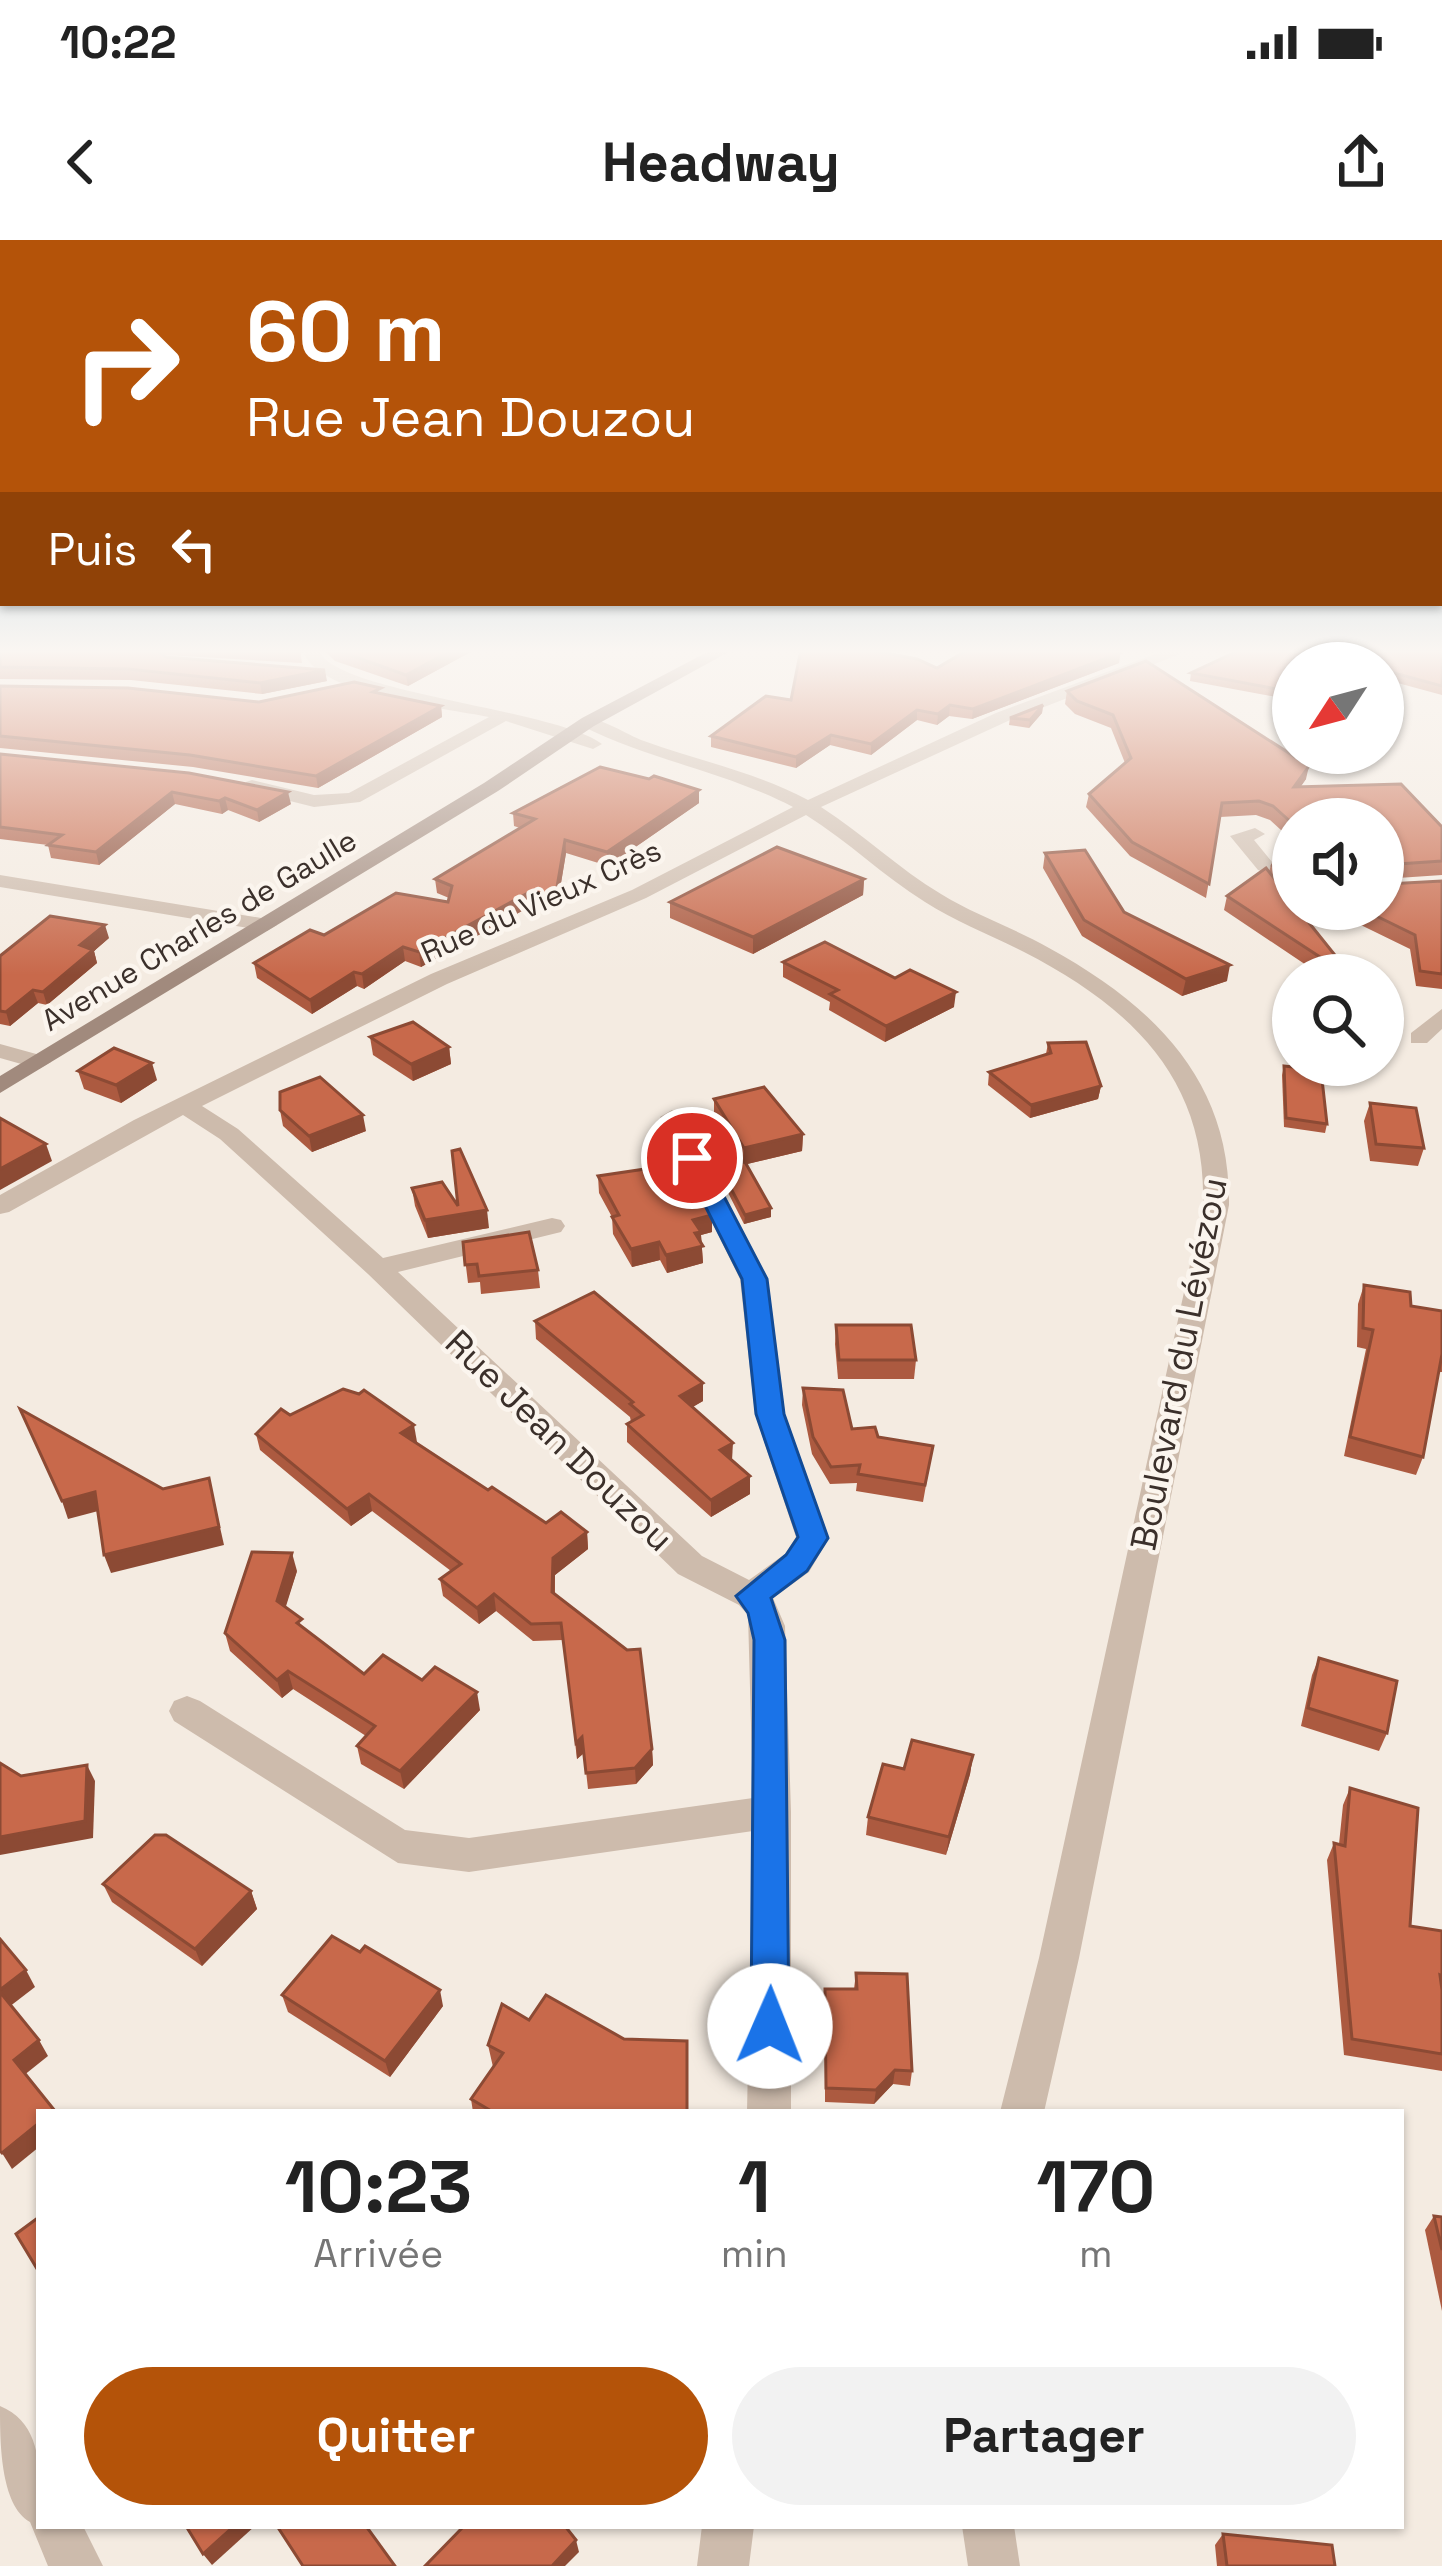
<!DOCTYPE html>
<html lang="fr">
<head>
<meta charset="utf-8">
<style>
	:root { --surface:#fff; --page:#f2f2f2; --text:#222; --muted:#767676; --accent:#b45309 }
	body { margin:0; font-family:"Space Grotesk",sans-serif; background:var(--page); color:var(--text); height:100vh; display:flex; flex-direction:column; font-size:45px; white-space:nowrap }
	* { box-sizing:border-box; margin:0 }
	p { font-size:39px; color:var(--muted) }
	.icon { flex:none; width:66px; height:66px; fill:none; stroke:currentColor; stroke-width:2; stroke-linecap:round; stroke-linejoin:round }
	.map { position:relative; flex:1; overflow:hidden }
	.sheet { position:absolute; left:36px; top:1869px; width:1368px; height:420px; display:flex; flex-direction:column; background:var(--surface); border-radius:0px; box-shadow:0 3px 9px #0004 }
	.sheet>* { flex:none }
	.hud { position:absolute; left:0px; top:0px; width:1443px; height:366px; box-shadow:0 3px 9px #0004; background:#b45309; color:#fff; overflow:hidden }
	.needle { width:78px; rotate:234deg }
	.buttons { position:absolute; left:1272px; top:402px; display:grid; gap:24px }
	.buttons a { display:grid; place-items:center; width:132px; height:132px; border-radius:50%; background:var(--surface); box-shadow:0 3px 9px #0004; font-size:60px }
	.pin { position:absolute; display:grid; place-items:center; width:102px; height:102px; color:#fff; margin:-51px; border:6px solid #fff; border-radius:50%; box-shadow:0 3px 12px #0007 }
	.me { position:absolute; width:132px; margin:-66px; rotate:1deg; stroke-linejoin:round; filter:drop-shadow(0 0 9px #0008) }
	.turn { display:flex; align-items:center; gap:42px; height:252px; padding:0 48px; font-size:54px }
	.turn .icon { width:156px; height:156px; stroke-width:2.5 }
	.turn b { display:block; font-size:84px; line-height:102px }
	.then { display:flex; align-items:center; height:114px; padding:0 48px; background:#0003; gap:24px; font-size:45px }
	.eta { display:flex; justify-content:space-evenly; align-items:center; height:204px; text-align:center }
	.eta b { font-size:72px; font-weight:800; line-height:84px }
	.primary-button { display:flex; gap:24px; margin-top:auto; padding:24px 48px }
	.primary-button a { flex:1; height:138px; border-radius:72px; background:var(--accent); color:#fff; font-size:48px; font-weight:800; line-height:138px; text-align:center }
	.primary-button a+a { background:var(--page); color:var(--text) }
	.status { display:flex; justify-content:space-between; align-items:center; height:84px; padding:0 60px; background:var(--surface); direction:ltr }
	.status svg { height:33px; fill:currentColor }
	header { display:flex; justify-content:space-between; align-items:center; height:156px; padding:0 48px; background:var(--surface); font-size:54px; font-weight:800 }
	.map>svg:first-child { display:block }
</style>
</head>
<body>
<div class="status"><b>10:22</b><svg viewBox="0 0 49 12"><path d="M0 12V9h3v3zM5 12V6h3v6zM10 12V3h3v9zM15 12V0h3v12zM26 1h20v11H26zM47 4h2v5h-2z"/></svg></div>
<header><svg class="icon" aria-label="back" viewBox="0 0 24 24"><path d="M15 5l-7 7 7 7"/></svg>Headway<svg class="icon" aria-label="share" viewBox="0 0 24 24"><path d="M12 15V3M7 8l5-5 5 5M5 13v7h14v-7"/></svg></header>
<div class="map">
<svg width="1442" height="2326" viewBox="0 0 1442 2326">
	<rect width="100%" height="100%" fill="#f4ebe1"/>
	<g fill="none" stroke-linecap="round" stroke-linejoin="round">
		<g fill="#cdbbac" fill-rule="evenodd">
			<path d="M302 409H318C331 453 553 468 602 504L593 509 506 481 360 562 314 567 246 550V542L252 540 314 555 349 553 489 477C446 468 314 455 302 409Z"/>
			<path d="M1169 409H1193L1008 481 821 567C863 594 899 629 941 654 975 675 1014 688 1049 708 1153 765 1231 840 1229 965L1079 1718 1044 1872H1000L1039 1718 1203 965C1207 839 1131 767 1024 712 991 695 956 682 925 662 883 636 848 601 806 575L646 658 447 744 202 866 238 889 383 1018 552 978 561 980 565 986 561 992 398 1032 702 1316 749 1340 785 1314 796 1297 755 1174 740 1039 660 877 672 870 684 877 768 1039 785 1174 829 1298 809 1332 773 1358 785 1386 791 1572V1872H747L753 1591 469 1632 398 1623 174 1481 169 1471 174 1461 187 1456 200 1461 405 1590 469 1598 753 1558 748 1375 739 1365 678 1334 368 1034 220 899 183 875 9 972 0 974V955L134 880 431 734 632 650 793 567C726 532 650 520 582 486V478C602 477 625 494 644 501 699 521 756 532 808 560L996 473Z"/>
			<polygon points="1255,588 1265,594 1254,600 1272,622 1293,629 1293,642 1258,630 1230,596"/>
			<polygon points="0,635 267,679 277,685 267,691 0,647"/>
			<polygon points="1442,769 1442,789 1427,803 1411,803 1411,793"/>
			<polygon points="0,804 47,817 51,822 39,829 0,818"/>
			<path d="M0 2166C48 2186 39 2243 39 2286H83L103 2326H48L30 2282C0 2265 0 2201 0 2166Z"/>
			<polygon points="702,2286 754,2286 749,2326 697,2326"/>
			<polygon points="962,2286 1014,2286 1020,2326 968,2326"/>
		</g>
		<polygon fill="#a18a7d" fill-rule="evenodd" points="713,409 734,409 594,486 498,551 0,853 0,836 484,543 582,478"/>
	</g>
	<g fill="#ac5a40">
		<polygon points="0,409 300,409 302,423 166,415 165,416 327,441 262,454 131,440 0,439"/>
		<polygon points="323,409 476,409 408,446 335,421"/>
		<polygon points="1242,409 1442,409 1442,455 1383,439 1383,423 1293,423 1293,460 1190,441 1191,433"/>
		<polygon points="1120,413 1119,423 972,479 949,476 937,485 917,480 871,515 830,505 796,528 711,507 711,496 791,460 937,428"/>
		<polygon points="0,446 259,462 382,454 441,466 442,477 318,548 193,527 0,508"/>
		<polygon points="1067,451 1306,539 1300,547 1442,587 1442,635 1383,639 1293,579 1293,601 1270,580 1256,575 1220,577 1206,658 1130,616 1086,567 1089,554 1125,523 1111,488 1075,474 1065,464"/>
		<polygon points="1043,465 1042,473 1029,488 1009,485 1010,478"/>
		<polygon points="0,514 291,564 259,582 228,570 222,574 175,564 99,625 51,618 48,605 0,599"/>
		<polygon points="699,550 699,563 608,626 566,613 557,667 529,667 421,727 405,721 364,749 357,746 312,774 257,738 254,723 324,695 448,662 449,658 437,653 435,639 520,588 514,586 513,573"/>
		<polygon points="1045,613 1124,672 1227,741 1182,756 1082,696 1043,628"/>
		<polygon points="1271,625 1293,630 1293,652 1280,646 1346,729 1345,735 1321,735 1224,670 1227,656 1269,632"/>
		<polygon points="864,639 863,655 753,714 670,678 670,662"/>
		<polygon points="1442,641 1442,749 1416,746 1410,709 1328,669 1383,669 1387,644"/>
		<polygon points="109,698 94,711 97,723 47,765 38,763 10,786 0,784 0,716"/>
		<polygon points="783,722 954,767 885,802 829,770 830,762 783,737"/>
		<polygon points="370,797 449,807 451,824 413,841 373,815"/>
		<polygon points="1048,803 1101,846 1098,859 1030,878 988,845 989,832 1046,814"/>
		<polygon points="1284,826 1327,884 1325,893 1284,887 1282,835"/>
		<polygon points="78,831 157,840 121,863 84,849"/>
		<polygon points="714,859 803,894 802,911 747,924 771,968 771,977 744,984 719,935 719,926 742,922 714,875"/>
		<polygon points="1370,863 1424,908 1418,926 1370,921 1364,881"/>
		<polygon points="280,870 366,891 312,912 283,886"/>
		<polygon points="598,936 712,975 712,992 701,995 703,1023 667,1033 660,1020 632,1027 613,994 612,977 599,953"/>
		<polygon points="412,948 458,966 489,988 428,998 415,966"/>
		<polygon points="463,1002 538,1030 540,1048 481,1054 480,1042 468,1043"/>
		<polygon points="1364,1045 1411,1066 1442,1071 1442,1132 1439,1132 1423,1217 1416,1235 1344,1216 1366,1109 1357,1107 1358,1064"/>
		<polygon points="535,1081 703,1161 692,1167 732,1220 750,1254 711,1277 627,1202 627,1184 631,1182 630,1177 536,1099"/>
		<polygon points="836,1085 916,1120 914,1139 838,1139 835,1104"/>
		<polygon points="803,1148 852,1189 878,1197 933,1206 923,1262 856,1251 857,1243 830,1244 812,1214 802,1165"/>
		<polygon points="359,1154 417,1202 415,1203 488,1250 546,1283 587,1292 588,1309 555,1335 555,1354 652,1509 653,1525 636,1544 588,1549 584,1513 577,1519 563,1400 533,1401 496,1371 479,1384 443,1356 440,1339 451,1331 372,1271 351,1286 260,1210 256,1194 290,1175"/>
		<polygon points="297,1331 285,1367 304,1388 364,1434 422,1440 480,1470 404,1549 361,1524 357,1506 366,1496 293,1449 282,1458 230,1411 225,1393"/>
		<polygon points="1319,1418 1387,1493 1379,1511 1301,1486 1312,1435"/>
		<polygon points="973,1515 970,1534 946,1615 866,1595 868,1577 904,1529"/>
		<polygon points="1350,1548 1410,1686 1442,1691 1442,1831 1344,1815 1327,1620 1334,1603 1339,1604 1343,1565"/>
		<polygon points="103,1644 251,1651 257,1669 202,1726 112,1662"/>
		<polygon points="856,1733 912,1831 910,1846 893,1844 874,1864 825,1862 825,1749 854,1749"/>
		<polygon points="282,1755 443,1766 390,1837 288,1772"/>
		<polygon points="488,1805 688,1872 473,1872 471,1859 493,1827"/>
		<polygon points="1434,1976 1442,1977 1442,2071 1425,1990"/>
		<polygon points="1223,2294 1335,2326 1217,2326 1215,2305"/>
	</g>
	<g fill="#8c4a34">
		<polygon points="454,409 476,409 408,446 406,435"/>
		<polygon points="1120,413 1119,423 972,479 973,469"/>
		<polygon points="325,430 327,441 262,454 260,443"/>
		<polygon points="950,465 949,476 937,485 938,474"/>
		<polygon points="1043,465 1042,473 1029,488 1030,480"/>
		<polygon points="441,466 442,477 318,548 316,536"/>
		<polygon points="917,470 917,480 871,515 871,504"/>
		<polygon points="831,495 830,505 796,528 796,517"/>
		<polygon points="1309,526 1306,539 1291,561 1294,547"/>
		<polygon points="699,550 699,563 608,626 607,612"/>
		<polygon points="172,552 175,564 99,625 96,612"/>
		<polygon points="288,552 291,564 259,582 257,570"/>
		<polygon points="225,558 228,570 222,574 219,561"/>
		<polygon points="565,600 566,613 557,667 556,653"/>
		<polygon points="864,639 863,655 753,714 753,697"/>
		<polygon points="528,653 529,667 421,727 419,712"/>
		<polygon points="105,685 109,698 94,711 97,723 47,765 43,752 80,705"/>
		<polygon points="403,707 405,721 364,749 362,734"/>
		<polygon points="1230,725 1227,741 1182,756 1186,739"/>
		<polygon points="354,732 357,746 312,774 310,760"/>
		<polygon points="33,750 38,763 10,786 6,772"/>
		<polygon points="956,752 954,767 885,802 886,786"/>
		<polygon points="449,807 451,824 413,841 411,824"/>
		<polygon points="152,823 157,840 121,863 116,845"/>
		<polygon points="1101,846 1098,859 1030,878 1031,865"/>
		<polygon points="363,875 366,891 312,912 309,896"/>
		<polygon points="803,894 802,911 743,925 744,908"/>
		<polygon points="46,904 52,921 0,950 0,929"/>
		<polygon points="771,968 771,977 744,984 745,975"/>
		<polygon points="487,970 489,988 428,998 425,980"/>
		<polygon points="712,975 712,992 701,995 703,1023 667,1033 666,1015 693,980"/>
		<polygon points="659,1002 660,1020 632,1027 631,1009"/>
		<polygon points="703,1143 703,1161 681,1174 680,1156"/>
		<polygon points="414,1185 417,1202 404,1210 401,1193"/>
		<polygon points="733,1203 732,1220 720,1210"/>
		<polygon points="750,1236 750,1254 711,1277 711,1260"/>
		<polygon points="209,1238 224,1305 111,1333 104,1315"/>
		<polygon points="95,1252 102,1270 68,1279 62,1261"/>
		<polygon points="369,1254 372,1271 351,1286 347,1269"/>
		<polygon points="587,1292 588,1309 555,1335 554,1369 552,1352 553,1318"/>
		<polygon points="292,1313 297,1331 282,1379 277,1361"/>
		<polygon points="494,1354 496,1371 479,1384 477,1368"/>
		<polygon points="288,1431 293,1449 282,1458 277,1440"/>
		<polygon points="477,1452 480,1470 404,1549 400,1531"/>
		<polygon points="582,1497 584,1513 577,1519 576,1503"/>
		<polygon points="652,1509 653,1525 636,1544 635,1528"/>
		<polygon points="973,1515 970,1534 946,1615 949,1597"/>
		<polygon points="87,1525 95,1541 93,1598 0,1615 0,1597"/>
		<polygon points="251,1651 257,1669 202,1726 195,1709"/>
		<polygon points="26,1730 35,1747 9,1767 0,1750"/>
		<polygon points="440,1750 443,1766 390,1837 385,1821"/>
		<polygon points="39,1800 48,1816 23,1836 14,1820"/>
		<polygon points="895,1830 893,1844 874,1864 876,1850"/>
		<polygon points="39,1883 39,1907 12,1929 2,1913"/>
		<polygon points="234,2286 255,2286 212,2325 203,2314"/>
		<polygon points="576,2300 579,2312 565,2326 552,2326"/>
	</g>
	<g fill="#c8694b" stroke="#8c4a34" stroke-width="3">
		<polygon points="0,409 158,409 157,410 166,417 325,430 260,443 128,429 0,427"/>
		<polygon points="261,409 300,409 300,412"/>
		<polygon points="333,409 454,409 406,435"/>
		<polygon points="801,409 865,409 917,419 937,428 969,409 1112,409 1120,413 973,469 950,465 938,474 917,470 871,504 831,495 796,517 711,496 766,456 791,460"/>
		<polygon points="1242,409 1442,409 1442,446 1383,430 1383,423 1293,423 1293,452 1191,433"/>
		<polygon points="1146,421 1309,526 1294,547 1401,544 1442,587 1442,621 1384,625 1383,634 1383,579 1293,579 1293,584 1273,566 1259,561 1222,563 1209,644 1132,602 1089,554 1131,518 1113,475 1077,461 1067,451"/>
		<polygon points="354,442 381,448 373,452 441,466 316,536 190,515 0,496 0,446 128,448 259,462"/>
		<polygon points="1043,465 1030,480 1010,478"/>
		<polygon points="0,514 189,533 288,552 257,570 225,558 219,561 172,552 96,612 48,605 62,595 0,587"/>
		<polygon points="600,527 649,539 654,536 699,550 607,612 565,600 556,653 528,653 419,712 403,707 362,734 354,732 310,760 254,723 310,690 324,695 396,653 448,662 452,646 435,639 535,579 513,573"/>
		<polygon points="777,607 864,639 753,697 670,662"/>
		<polygon points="1085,610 1124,672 1230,725 1186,739 1084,680 1045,613"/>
		<polygon points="1271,625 1293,630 1293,636"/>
		<polygon points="1266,628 1293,662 1293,669 1298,669 1346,729 1343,732 1227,656"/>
		<polygon points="1383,640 1387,644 1442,641 1442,734 1420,731 1415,695 1362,669 1383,669"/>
		<polygon points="50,676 105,685 80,705 93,710 43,752 33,750 6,772 0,771 0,716"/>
		<polygon points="825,702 895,738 910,730 956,752 886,786 830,754 838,750 783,722"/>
		<polygon points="413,782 449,807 411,824 370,797"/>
		<polygon points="1086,802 1101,846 1031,865 989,832 1051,813 1048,803"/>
		<polygon points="114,808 152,823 116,845 78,831"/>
		<polygon points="1284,826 1321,830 1327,884 1286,878"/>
		<polygon points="320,837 363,875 309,896 280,870 280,852"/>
		<polygon points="764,847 803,894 744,908 714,859"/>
		<polygon points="1370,863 1416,868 1424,908 1376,904"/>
		<polygon points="0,878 46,904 0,929"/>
		<polygon points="460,909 487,970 425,980 412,948 442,942 458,966 452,911"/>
		<polygon points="745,922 771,968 745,975 719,926"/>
		<polygon points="686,923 712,975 693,980 701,992 695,993 703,1006 666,1015 659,1002 631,1009 612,977 619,975 598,936"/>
		<polygon points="529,992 538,1030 479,1036 477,1024 465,1025 463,1002"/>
		<polygon points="1364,1045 1410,1052 1411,1066 1442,1071 1442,1114 1423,1217 1350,1197 1373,1090 1363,1088"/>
		<polygon points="594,1052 703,1143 680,1156 733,1203 720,1210 750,1236 711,1260 627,1184 643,1175 630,1164 633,1162 535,1081"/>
		<polygon points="836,1085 911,1085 916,1120 839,1120"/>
		<polygon points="803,1148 843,1150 852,1189 875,1187 878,1197 933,1206 925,1245 858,1234 860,1225 831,1227 813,1197"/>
		<polygon points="343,1149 359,1154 364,1150 414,1185 401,1193 488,1250 492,1247 546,1283 561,1272 587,1292 553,1318 552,1352 627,1410 640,1409 652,1509 635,1528 586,1533 582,1497 576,1503 561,1383 531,1384 494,1354 477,1368 440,1339 461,1324 369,1254 347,1269 256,1194 281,1169 290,1175"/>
		<polygon points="20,1169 163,1249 209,1238 219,1287 104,1315 95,1252 62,1261"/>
		<polygon points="252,1312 292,1313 277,1361 302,1379 297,1383 364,1434 383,1415 422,1440 435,1427 477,1452 400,1531 357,1506 375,1486 288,1431 277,1440 225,1393"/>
		<polygon points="1319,1418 1397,1441 1387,1493 1308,1468"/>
		<polygon points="912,1500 973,1515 949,1597 868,1577 883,1524 904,1529"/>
		<polygon points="0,1523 21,1536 87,1525 85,1581 0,1597"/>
		<polygon points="1350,1548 1418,1568 1410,1686 1442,1691 1442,1736 1440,1735 1442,1750 1442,1814 1352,1799 1334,1603 1345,1606"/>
		<polygon points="155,1595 166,1595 251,1651 195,1709 103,1644"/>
		<polygon points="332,1696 360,1712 365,1706 440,1750 385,1821 282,1755"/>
		<polygon points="0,1699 26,1730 0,1750"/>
		<polygon points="856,1733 907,1734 912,1831 895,1830 876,1850 826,1848 825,1749 857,1749"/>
		<polygon points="0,1752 39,1800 14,1820 55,1871 39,1872 39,1883 2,1913 0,1911"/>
		<polygon points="546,1755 624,1799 687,1801 687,1872 493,1872 471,1859 503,1813 488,1805 502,1764 529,1780"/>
		<polygon points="1434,1976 1442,1977 1442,2010"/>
		<polygon points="39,1977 39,2032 16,1994"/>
		<polygon points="186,2286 234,2286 203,2314"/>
		<polygon points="277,2286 366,2286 395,2326 303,2326"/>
		<polygon points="464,2286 565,2286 576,2300 552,2326 425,2326"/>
		<polygon points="1223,2294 1332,2305 1335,2326 1227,2326"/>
	</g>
	<linearGradient id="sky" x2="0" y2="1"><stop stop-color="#7eb2d2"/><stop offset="0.56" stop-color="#faf6f2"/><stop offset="1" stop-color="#faf6f2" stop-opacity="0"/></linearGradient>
	<rect width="1442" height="735" fill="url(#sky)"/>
	<polygon fill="#1a73e8" stroke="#114b97" stroke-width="3" points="692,911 704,918 767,1039 784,1174 828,1298 807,1331 771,1358 785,1400 789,1786 784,1799 770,1805 757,1799 751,1786 754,1400 748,1373 736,1356 786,1315 798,1297 756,1174 742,1039 681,918"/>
	<g text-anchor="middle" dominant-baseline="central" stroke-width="9" stroke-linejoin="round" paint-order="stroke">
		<g font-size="30" fill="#3b302b" stroke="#fbf5ee">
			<text transform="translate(541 661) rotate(-24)">Rue du Vieux Crès</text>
			<text transform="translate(199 690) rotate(-31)">Avenue Charles de Gaulle</text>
		</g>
		<g font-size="36" fill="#3b302b" stroke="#fbf5ee">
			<text transform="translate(1179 1124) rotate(-79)">Boulevard du Lévézou</text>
			<text transform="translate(559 1201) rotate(44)">Rue Jean Douzou</text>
		</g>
	</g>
</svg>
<div class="buttons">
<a><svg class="needle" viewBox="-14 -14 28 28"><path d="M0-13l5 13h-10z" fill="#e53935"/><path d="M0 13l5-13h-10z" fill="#767676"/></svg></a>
<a><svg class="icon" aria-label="sound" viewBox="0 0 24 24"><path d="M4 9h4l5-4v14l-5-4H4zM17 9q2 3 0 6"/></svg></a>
<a><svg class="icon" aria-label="search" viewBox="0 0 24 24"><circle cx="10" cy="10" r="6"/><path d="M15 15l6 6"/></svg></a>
</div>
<div class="pin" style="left:692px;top:918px;background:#d93025"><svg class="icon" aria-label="arrive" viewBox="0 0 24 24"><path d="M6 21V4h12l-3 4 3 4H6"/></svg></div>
<svg class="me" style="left:770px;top:1786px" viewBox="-20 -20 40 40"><circle r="19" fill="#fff"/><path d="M0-13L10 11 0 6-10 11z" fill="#1a73e8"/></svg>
<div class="hud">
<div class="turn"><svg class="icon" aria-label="right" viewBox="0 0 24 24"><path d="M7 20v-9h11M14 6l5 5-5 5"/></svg><div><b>60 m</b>Rue Jean Douzou</div></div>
<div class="then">Puis<svg class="icon" aria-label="left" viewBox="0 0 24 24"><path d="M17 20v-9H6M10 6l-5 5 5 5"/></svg></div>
</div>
<section class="sheet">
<div class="eta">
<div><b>10:23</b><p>Arrivée</p></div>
<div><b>1</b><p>min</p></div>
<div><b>170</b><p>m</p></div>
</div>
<div class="primary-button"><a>Quitter</a><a>Partager</a></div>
</section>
</div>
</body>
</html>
